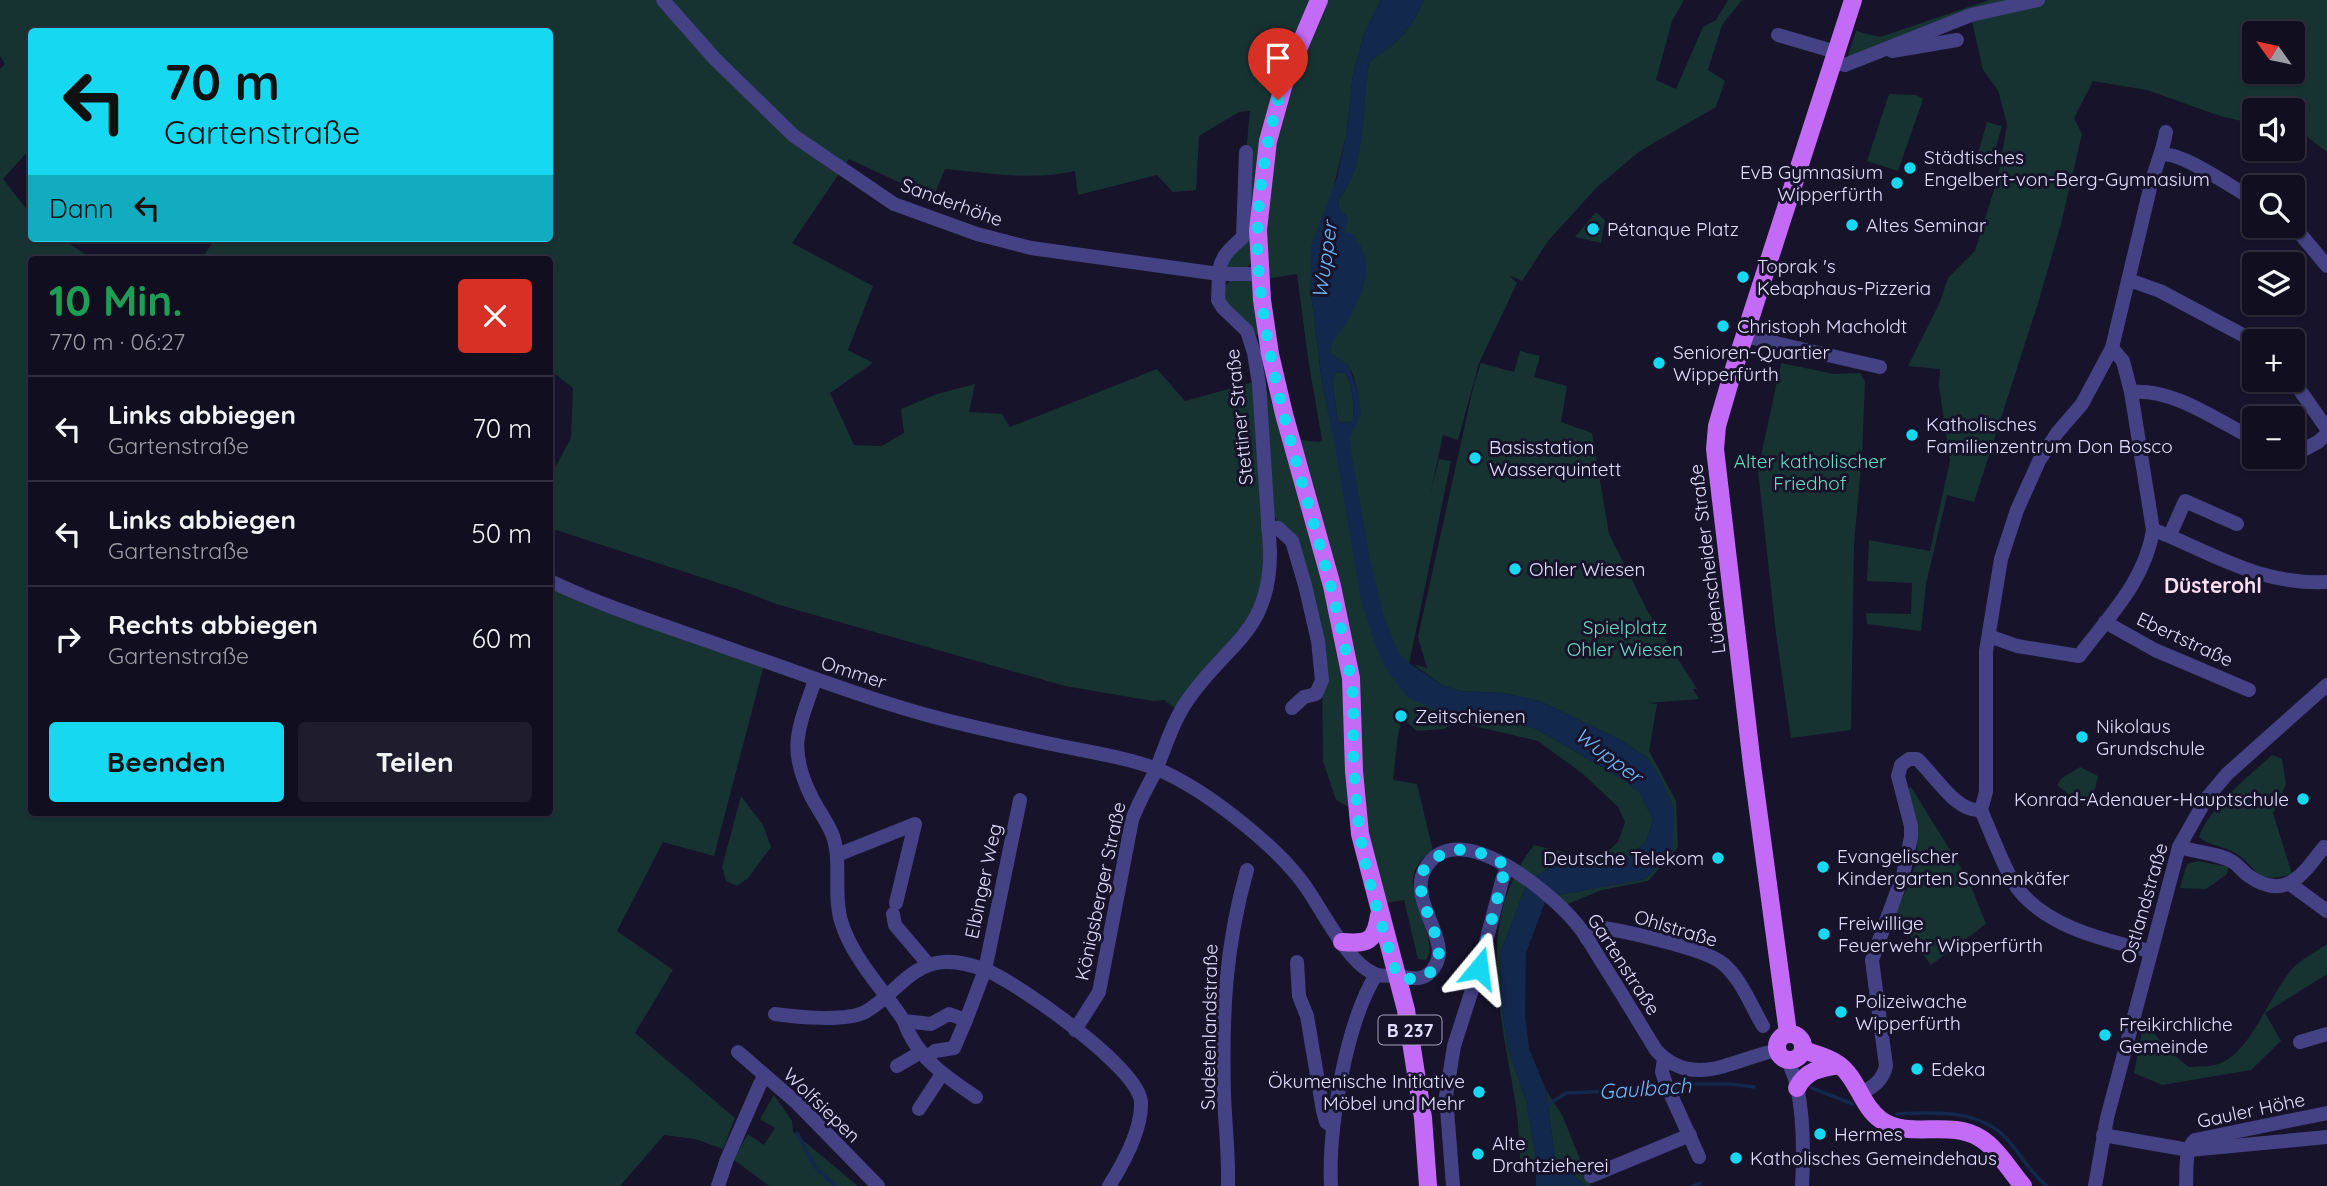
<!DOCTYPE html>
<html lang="de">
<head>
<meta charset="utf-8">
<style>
	:root { --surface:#110e20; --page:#1e1c2d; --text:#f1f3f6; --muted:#9c9ca5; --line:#302e3e; --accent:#16d8f0 }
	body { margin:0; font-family:Quicksand,sans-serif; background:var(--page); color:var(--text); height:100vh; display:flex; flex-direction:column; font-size:26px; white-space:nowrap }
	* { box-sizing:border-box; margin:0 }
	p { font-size:23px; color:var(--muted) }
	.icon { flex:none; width:38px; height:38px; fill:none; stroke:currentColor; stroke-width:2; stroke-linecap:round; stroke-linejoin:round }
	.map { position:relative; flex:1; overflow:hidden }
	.side { position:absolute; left:28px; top:256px; width:525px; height:560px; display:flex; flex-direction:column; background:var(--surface); border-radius:7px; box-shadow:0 2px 5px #0004,0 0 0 2px var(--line) }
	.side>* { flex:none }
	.guide { position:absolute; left:28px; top:28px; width:525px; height:214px; border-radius:7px; box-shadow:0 2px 5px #0004,0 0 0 2px var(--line); background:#16d8f0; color:#111; overflow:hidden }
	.needle { width:46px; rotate:303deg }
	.fabs { position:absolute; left:2242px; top:21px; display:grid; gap:14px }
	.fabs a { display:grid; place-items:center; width:63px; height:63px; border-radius:7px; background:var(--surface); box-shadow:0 2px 5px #0004,0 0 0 2px var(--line); font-size:35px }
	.pin { position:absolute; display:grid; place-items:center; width:60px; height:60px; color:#fff; margin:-72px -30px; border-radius:50% 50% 50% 0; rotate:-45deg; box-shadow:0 0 7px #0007 }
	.pin .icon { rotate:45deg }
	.me { position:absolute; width:77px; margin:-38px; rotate:16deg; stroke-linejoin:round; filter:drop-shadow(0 0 5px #0008) }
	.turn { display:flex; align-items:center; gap:24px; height:147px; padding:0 21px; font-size:32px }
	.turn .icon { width:91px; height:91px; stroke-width:2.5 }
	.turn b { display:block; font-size:49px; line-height:60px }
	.then { display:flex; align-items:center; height:66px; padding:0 21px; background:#0003; gap:14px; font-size:26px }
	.round { display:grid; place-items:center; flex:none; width:74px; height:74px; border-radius:7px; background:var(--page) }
	.head { display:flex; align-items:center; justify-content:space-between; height:119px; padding:0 21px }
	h1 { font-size:42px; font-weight:700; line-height:52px; color:#1e9e55 }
	.primary-button { display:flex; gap:14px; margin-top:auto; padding:14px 21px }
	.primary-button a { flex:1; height:80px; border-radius:7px; background:var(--accent); color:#111; font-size:28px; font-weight:700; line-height:80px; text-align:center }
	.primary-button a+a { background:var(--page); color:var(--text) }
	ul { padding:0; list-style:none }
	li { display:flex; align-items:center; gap:21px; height:105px; padding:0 21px; border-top:2px solid var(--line) }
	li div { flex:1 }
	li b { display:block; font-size:26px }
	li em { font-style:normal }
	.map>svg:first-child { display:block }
</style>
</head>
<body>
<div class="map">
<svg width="2327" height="1186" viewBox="0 0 2327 1186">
	<rect width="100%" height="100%" fill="#17132a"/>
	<g fill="#163332" fill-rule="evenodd">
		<path d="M0 0H1312L1292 44 1252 263C1243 272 1235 270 1223 266L1245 239 1246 152 1250 111 1239 112 1199 136 1196 190 1173 192 1157 175 1078 195 1075 171C1032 181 988 173 945 169L933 198 849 159 792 243 873 286 848 350 873 363 830 393 854 445 882 446 904 433 901 409 937 394 975 384 969 412 1002 414 1010 427 1157 369 1185 401 1254 382 1264 536 1261 590 1246 626 1175 708 1164 700 1153 701 1065 686 776 604 740 590 550 528V477L571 438 573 388 550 370V259H201L216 238H550V32H32L31 148 3 179 31 215 32 238H60L93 259H32V812H550V581L765 661 714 856 663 842 617 931 673 970 635 1033 735 1118 723 1149 695 1139 664 1135 620 1186H0V69L5 64 0 56Z"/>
		<path d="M1326 0H1381L1364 34 1353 75 1346 136 1310 284 1322 383 1333 433 1350 421 1345 423 1338 421 1332 382 1335 372 1345 373C1353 386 1354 405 1353 420L1359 396 1353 375 1349 366 1330 353 1331 343 1348 319 1344 232 1347 217 1339 209 1338 200C1368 166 1361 104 1369 62 1399 41 1408 34 1424 0H1684L1672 21 1656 80 1676 89 1703 27 1716 20 1728 0H1742L1722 25 1708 70 1725 81 1716 107 1640 151 1597 187 1548 241 1522 281 1509 275 1517 283 1479 363 1458 440 1443 435 1430 495 1439 459 1451 461 1409 664 1405 660 1463 715 1492 716 1537 729 1624 780 1640 793 1653 820 1646 842 1628 856 1594 865 1558 864 1528 881 1501 951 1500 997 1508 1048 1526 1101 1536 1158 1534 1165 1521 1166C1519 1146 1519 1126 1516 1107 1502 1017 1473 922 1534 845L1567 853 1584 861 1596 858 1607 852 1618 842 1625 822 1618 807 1583 774 1538 741 1457 722 1444 729 1417 731 1402 718 1398 735 1393 780 1417 784 1433 851C1383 880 1444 932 1426 960L1418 959 1404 900 1386 903 1363 815 1336 800 1323 761 1322 680 1305 585 1274 514 1265 385 1286 443 1300 440 1319 442 1322 440 1308 358 1297 274 1266 279 1264 215 1284 102Z"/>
		<path d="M1989 0H2327V152L2306 136 2293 133 2292 110H2254V124L2220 116 2147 90 2093 81 2074 118 2082 134 2061 224 2039 300 1974 502 1947 495 1926 584 1921 631 1867 624 1866 613 1911 614 1912 583 1867 581 1869 540 1930 551 1950 461 1939 386 1940 369 1908 366 1940 302 1948 278 1975 251 1998 177 2007 124 1998 90 1983 70 1970 12 1851 58 1848 55 1856 31 1880 37ZM2254 33H2292V72H2254Z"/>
		<polygon points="1889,94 1916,95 1923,99 1898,171 1867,161"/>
		<polygon points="1987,122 2002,126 1992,161 1977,157"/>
		<polygon points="1596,212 1605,220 1601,243 1575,237"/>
		<polygon points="1232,279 1255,281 1261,333 1257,335 1251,332 1222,300 1225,286"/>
		<polygon points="1520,351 1540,356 1534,377 1567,386 1561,422 1592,433 1609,534 1648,612 1697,689 1693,689 1699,699 1648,703 1657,704 1649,751 1676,801 1678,847 1648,881 1602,890 1560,907 1547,897 1645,879 1673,850 1648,758 1622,741 1540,701 1503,693 1460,691 1442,685 1413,664 1427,668 1418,637 1474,384 1481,363 1514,372"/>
		<polygon points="1781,363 1834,374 1860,373 1865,381 1862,456 1854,544 1851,730 1791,738 1775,626 1758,470"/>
		<path d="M2272 755 2282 759 2286 784 2273 813 2292 874C2249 887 2259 862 2229 850 2218 845 2208 845 2199 837 2208 809 2250 775 2272 755Z"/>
		<polygon points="2080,767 2098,776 2091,806 2070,799 2070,795 2057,785 2062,778"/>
		<path d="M1911 787 1968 879 1986 924 1931 965 1895 914C1922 860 1922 848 1907 789Z"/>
		<polygon points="741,796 763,825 771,847 748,878 737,886 726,881 722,867"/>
		<polygon points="2199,861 2228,867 2227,874 2206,889 2180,888 2187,864"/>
		<path d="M2327 944V974L2265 1013 2281 1041 2251 1070 2162 1085 2134 1073 2144 1022 2171 1053 2189 1067C2199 1066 2212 1067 2221 1063 2251 1051 2271 993 2292 969 2301 959 2316 952 2327 944Z"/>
		<polygon points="1546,1090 1562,1115 1591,1186 1586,1186 1555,1159"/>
		<polygon points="774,1095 792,1121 793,1132 858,1186 769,1186 733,1159 748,1134 764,1145 775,1128 760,1119"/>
	</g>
	<path fill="#13284d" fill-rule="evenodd" d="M1381 0H1424C1408 34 1399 41 1369 62 1361 105 1369 165 1338 200L1339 209 1348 218 1345 232 1353 234C1376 263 1365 290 1348 320 1341 331 1331 339 1330 353L1349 366 1359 396 1361 415 1350 437 1351 451 1370 559 1383 614 1398 652 1409 663 1442 685 1460 691 1503 693 1540 701 1622 741 1648 758 1661 778 1674 809 1673 849 1645 879 1547 897 1526 953 1525 1016 1529 1048 1546 1090 1555 1159 1586 1186H1536V1158L1526 1101 1508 1048 1500 997 1501 951 1528 881 1558 864 1594 865 1628 856 1646 842 1653 820 1640 793 1624 780 1537 729 1492 716 1446 714 1407 697 1383 664 1372 635 1361 600 1335 447 1322 383 1310 284 1311 247 1337 177 1346 136 1353 75 1364 34ZM1335 372 1345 373C1353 386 1354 405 1353 420L1345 423 1338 421 1332 382Z"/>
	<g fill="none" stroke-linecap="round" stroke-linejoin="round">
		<g stroke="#13284d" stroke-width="3.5">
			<polyline points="1812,1088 1853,1104"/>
			<polyline points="1673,1089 1695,1084 1731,1084 1754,1087"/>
			<polyline points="1545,1107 1566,1093 1662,1089"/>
			<path d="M1897 1114C1934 1112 1980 1109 2007 1139 2021 1155 2030 1173 2047 1186"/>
			<polyline points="797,1133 815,1167 835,1186"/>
			<polyline points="1693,1186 1700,1183"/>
		</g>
		<g stroke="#444185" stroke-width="14">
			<path d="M663 0 715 59 794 136 894 204 977 234 1031 248 1219 274C1220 256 1231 248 1243 237L1246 152"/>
			<polyline points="1778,35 1836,52"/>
			<polyline points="1892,51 1957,40"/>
			<polyline points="1833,62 1845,65 1971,15 2038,0"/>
			<path d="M2162 155C2180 150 2236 190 2254 200"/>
			<polyline points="2292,224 2327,266"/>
			<polyline points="2129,280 2160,291 2254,341"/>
			<polyline points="1745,336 1880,367"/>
			<polyline points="2292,379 2327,429"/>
			<path d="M2131 392C2174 388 2217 421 2254 439"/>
			<polyline points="2292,456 2318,442 2327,434"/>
			<polyline points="1268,527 1278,528 1292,541 1305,585 1318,641 1322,680 1316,694 1304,697 1292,708"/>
			<path d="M2153 530C2169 535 2182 542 2198 549 2242 569 2277 584 2327 582"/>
			<polyline points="2170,535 2185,501 2237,524"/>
			<path d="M550 581C611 610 676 629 739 652 806 675 870 700 938 718 980 729 1023 738 1066 747 1096 753 1128 758 1157 769 1203 788 1269 840 1300 879 1320 904 1346 963 1375 974 1382 977 1390 975 1397 976 1412 978 1425 983 1435 966 1452 940 1407 900 1425 869 1456 813 1550 892 1575 922 1586 934 1594 950 1603 964 1621 992 1638 1021 1656 1050 1692 1090 1735 1059 1777 1050"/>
			<polyline points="2105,622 2155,650 2249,690"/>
			<path d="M1989 636 2017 646 2079 656C2109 616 2145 581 2153 530L2131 392 2123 361 2112 348"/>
			<path d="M815 680C798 730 787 748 812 798 819 811 828 823 833 836 842 863 833 894 841 921 852 958 883 989 904 1021L931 1024 949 1014 966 1020 985 970 1020 800"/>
			<path d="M1981 810 1986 792V651L2001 559 2017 510 2039 461 2057 433 2082 404 2112 348 2151 184C2156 165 2163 151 2166 132"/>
			<path d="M1981 810C1991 833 2000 858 2012 880 2038 925 2103 940 2150 951"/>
			<path d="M2179 847C2196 852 2218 853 2233 862 2239 866 2243 872 2249 876 2286 902 2303 874 2324 847"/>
			<polyline points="837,855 915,824 896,903"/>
			<polyline points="2290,884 2327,911"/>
			<polyline points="893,914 895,925 928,964"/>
			<path d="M1587 939 1604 928C1628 932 1705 949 1722 963 1741 978 1751 1006 1763 1026"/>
			<polyline points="1297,962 1299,996 1307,1016 1323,1111 1326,1122 1333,1127"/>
			<path d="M775 1014C796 1017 846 1022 865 1012 893 997 909 964 944 962 959 961 972 965 986 970 1019 984 1138 1067 1141 1102 1142 1129 1123 1164 1109 1186"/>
			<path d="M904 1021C916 1057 946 1077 976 1097"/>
			<path d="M1075 1030 1099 992 1132 820C1138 803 1147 788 1155 772 1165 749 1171 725 1185 704 1225 643 1271 635 1270 550L1259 384 1254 353 1247 331 1223 308 1218 300 1219 274H1259"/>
			<polyline points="2300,1042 2327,1034"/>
			<polyline points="738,1052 797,1103 878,1186"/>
			<polyline points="926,1058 935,1051 954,1048 966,1020"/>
			<polyline points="1664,1059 1662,1072 1666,1084 1699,1157"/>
			<path d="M1788 1060C1791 1069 1795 1077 1797 1086 1804 1120 1804 1152 1802 1186"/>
			<polyline points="897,1066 921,1052"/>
			<path d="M1860 1093C1873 1088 1883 1080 1886 1066L1872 960 1903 875 1911 837V826L1898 776 1901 765 1909 759H1917C1935 775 1956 813 1981 810"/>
			<polyline points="919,1109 942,1074"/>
			<polyline points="2103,1135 2189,1150 2327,1137"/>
			<polyline points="1591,1176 1690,1135"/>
			<polyline points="718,1186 727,1159 760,1084 765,1076"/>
			<path d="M1228 1186C1229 1155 1225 1125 1224 1094 1222 1015 1225 947 1247 870"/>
			<path d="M1331 1186C1328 1129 1346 1023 1376 975"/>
			<polyline points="1453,1186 1446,1096 1454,1046 1479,968 1503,877 1509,867"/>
			<polyline points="2095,1186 2107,1118 2179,847 2206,799 2227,774 2327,685"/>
			<path d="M2186 1186C2187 1172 2184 1149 2195 1140L2327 1113"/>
		</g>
		<g stroke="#c36bf6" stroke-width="18">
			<polyline points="1319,0 1285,80 1268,141 1258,230 1262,300 1270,354 1284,414 1332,586 1351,678 1354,771 1360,834 1406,1010 1423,1118 1428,1186"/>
			<path d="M1342 942C1368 944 1375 942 1379 915"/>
			<polyline points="1788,1033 1752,765 1715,449 1717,426 1731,378 1853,0"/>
			<circle cx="1790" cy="1047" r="13"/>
			<path d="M1803 1050C1815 1054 1828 1057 1838 1064 1858 1078 1861 1106 1881 1120 1910 1140 1949 1119 1980 1138 1997 1148 2010 1171 2023 1186"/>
			<path d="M1797 1088C1806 1070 1821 1068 1839 1065"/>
		</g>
	</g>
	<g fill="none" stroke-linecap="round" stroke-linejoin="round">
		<path stroke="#16d8f0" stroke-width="12" stroke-dasharray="0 21.6" d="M1278 100C1264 153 1255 208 1258 262 1267 404 1326 536 1350 674 1355 700 1353 727 1353 753 1354 775 1356 796 1358 817 1363 870 1382 924 1397 976 1408 979 1417 981 1428 974 1467 947 1383 879 1443 854 1467 843 1488 855 1509 867L1503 877 1479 968"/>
	</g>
	<g fill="#16d8f0" stroke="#17132a" stroke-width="2.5">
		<circle cx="1910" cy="168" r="7"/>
		<circle cx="1897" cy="183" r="7"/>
		<circle cx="1852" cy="225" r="7"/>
		<circle cx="1593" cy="229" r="7"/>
		<circle cx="1743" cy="277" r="7"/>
		<circle cx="1723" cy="326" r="7"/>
		<circle cx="1659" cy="363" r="7"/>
		<circle cx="1912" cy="435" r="7"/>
		<circle cx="1475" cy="458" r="7"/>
		<circle cx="1515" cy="569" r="7"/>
		<circle cx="1401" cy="716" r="7"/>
		<circle cx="2082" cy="737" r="7"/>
		<circle cx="2303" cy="799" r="7"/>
		<circle cx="1718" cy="858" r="7"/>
		<circle cx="1823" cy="867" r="7"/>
		<circle cx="1824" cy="934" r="7"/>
		<circle cx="1841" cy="1012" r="7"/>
		<circle cx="2105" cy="1035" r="7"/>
		<circle cx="1917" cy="1069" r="7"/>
		<circle cx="1479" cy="1092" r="7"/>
		<circle cx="1820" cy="1134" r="7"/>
		<circle cx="1478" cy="1154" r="7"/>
		<circle cx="1736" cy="1158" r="7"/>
	</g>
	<g text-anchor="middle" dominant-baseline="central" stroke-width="6" stroke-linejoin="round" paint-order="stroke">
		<rect fill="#17132a" stroke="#a4a0be" stroke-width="2" x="1378.5" y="1015.5" width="63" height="29" rx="5"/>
		<g font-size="18" font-weight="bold" fill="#e1ddfd">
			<text x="1410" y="1030">B 237</text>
		</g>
		<g font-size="19" fill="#e1ddfd" stroke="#17132a" text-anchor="start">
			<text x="1924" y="157">Städtisches<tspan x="1924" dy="22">Engelbert-von-Berg-Gymnasium</tspan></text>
			<text x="1883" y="172" text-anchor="end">EvB Gymnasium<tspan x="1883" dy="22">Wipperfürth</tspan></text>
			<text x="1866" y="225">Altes Seminar</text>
			<text x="1607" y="229">Pétanque Platz</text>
			<text x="1757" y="266">Toprak 's<tspan x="1757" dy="22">Kebaphaus-Pizzeria</tspan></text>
			<text x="1737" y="326">Christoph Macholdt</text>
			<text x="1673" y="352">Senioren-Quartier<tspan x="1673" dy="22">Wipperfürth</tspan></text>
			<text x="1926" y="424">Katholisches<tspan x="1926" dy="22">Familienzentrum Don Bosco</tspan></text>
			<text x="1489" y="447">Basisstation<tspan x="1489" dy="22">Wasserquintett</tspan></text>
			<text x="1529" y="569">Ohler Wiesen</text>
			<text x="1415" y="716">Zeitschienen</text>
			<text x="2096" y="726">Nikolaus<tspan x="2096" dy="22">Grundschule</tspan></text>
			<text x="2289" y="799" text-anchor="end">Konrad-Adenauer-Hauptschule</text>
			<text x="1837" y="856">Evangelischer<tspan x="1837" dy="22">Kindergarten Sonnenkäfer</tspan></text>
			<text x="1704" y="858" text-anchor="end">Deutsche Telekom</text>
			<text x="1838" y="923">Freiwillige<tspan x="1838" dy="22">Feuerwehr Wipperfürth</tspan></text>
			<text x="1855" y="1001">Polizeiwache<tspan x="1855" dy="22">Wipperfürth</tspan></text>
			<text x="2119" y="1024">Freikirchliche<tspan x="2119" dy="22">Gemeinde</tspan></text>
			<text x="1931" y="1069">Edeka</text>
			<text x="1465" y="1081" text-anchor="end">Ökumenische Initiative<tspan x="1465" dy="22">Möbel und Mehr</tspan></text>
			<text x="1834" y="1134">Hermes</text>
			<text x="1492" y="1143">Alte<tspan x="1492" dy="22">Drahtzieherei</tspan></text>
			<text x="1750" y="1158">Katholisches Gemeindehaus</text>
		</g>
		<g font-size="19" fill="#e1ddfd" stroke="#17132a">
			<text transform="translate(952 202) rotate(20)">Sanderhöhe</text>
			<text transform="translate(1239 417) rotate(-96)">Stettiner Straße</text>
			<text transform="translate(1707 559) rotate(-97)">Lüdenscheider Straße</text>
			<text transform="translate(2185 639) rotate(25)">Ebertstraße</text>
			<text transform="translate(854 672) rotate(18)">Ommer</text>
			<text transform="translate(983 881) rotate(-78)">Elbinger Weg</text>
			<text transform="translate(1100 891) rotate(-78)">Königsberger Straße</text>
			<text transform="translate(2144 903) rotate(-74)">Ostlandstraße</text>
			<text transform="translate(1676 928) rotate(17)">Ohlstraße</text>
			<text transform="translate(1624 964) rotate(57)">Gartenstraße</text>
			<text transform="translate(1209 1027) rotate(-89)">Sudetenlandstraße</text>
			<text transform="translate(822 1105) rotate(44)">Wolfsiepen</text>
			<text transform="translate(2251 1110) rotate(-12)">Gauler Höhe</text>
		</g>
		<g font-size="19" fill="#6cdabf" stroke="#17132a">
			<text x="1810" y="461">Alter katholischer<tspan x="1810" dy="22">Friedhof</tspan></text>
			<text x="1625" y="627">Spielplatz<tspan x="1625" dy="22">Ohler Wiesen</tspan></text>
		</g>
		<g font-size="21" font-style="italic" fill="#72b8f6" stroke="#17132a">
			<text transform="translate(1324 260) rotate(-82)">Wupper</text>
			<text transform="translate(1609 755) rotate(37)">Wupper</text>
			<text transform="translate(1645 1088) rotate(-4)">Gaulbach</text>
		</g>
		<g font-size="21" font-weight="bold" fill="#fddff2" stroke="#17132a">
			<text x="2213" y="585">Düsterohl</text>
		</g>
	</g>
</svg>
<div class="fabs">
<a><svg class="needle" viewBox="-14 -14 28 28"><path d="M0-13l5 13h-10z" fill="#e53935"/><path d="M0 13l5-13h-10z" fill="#9c9ca5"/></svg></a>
<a><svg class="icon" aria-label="sound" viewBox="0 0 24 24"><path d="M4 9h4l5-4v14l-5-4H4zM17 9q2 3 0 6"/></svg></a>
<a><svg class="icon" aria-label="search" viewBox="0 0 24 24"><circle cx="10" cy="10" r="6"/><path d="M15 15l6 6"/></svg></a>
<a><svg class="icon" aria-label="layers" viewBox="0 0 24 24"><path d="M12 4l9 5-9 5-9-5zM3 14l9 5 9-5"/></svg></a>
<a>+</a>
<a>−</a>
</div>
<div class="pin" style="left:1278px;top:100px;background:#d93025"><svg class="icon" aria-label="arrive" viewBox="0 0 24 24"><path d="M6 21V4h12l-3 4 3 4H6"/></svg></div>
<svg class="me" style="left:1479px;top:968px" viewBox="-20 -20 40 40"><path d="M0-17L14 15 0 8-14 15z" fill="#16d8f0" stroke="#fff" stroke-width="4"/></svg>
<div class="guide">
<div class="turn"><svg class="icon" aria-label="left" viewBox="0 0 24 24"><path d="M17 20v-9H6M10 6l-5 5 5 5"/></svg><div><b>70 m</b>Gartenstraße</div></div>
<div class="then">Dann<svg class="icon" aria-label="left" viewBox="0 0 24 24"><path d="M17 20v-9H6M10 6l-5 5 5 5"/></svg></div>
</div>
<section class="side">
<div class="head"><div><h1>10 Min.</h1><p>770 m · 06:27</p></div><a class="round" style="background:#d93025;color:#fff"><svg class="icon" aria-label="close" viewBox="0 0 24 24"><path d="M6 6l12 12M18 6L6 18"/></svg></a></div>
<ul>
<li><svg class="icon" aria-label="left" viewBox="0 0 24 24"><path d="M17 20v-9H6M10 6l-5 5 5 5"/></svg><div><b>Links abbiegen</b><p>Gartenstraße</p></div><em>70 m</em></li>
<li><svg class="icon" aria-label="left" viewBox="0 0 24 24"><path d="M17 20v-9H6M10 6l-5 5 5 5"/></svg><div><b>Links abbiegen</b><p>Gartenstraße</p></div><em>50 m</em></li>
<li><svg class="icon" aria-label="right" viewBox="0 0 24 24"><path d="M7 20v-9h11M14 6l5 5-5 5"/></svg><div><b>Rechts abbiegen</b><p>Gartenstraße</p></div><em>60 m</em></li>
</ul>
<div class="primary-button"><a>Beenden</a><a>Teilen</a></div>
</section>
</div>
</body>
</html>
